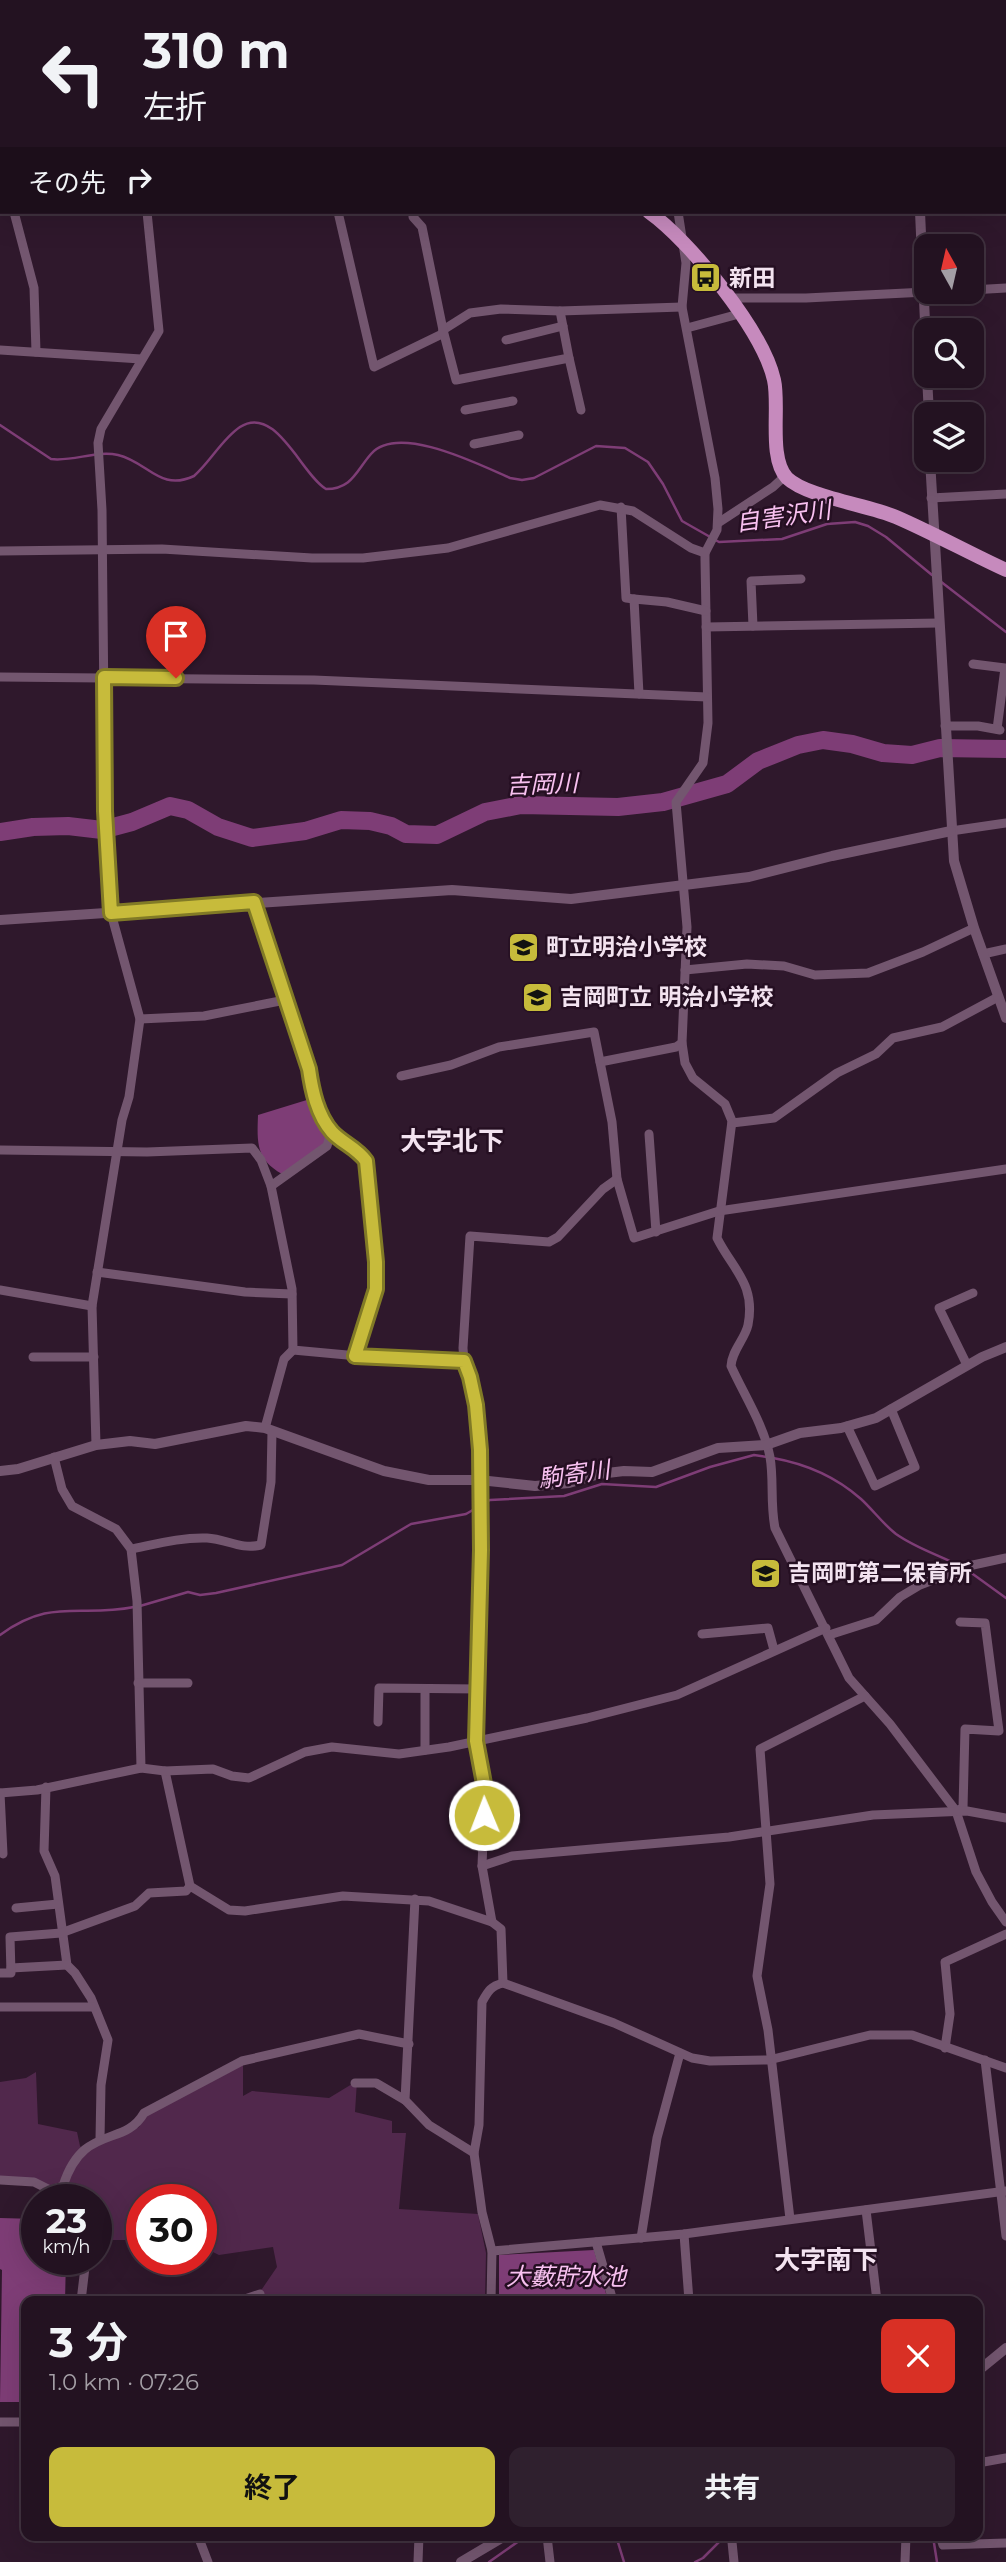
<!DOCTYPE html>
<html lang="ja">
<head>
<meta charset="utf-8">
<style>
	:root { --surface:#231221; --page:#2f202e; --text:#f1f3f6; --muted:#a39ea5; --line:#40323f; --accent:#c7bb3b }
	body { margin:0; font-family:Montserrat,"Noto Sans JP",sans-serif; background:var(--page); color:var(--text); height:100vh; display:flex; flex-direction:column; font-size:26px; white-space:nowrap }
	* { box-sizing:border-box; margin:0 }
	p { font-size:23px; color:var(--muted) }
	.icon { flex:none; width:38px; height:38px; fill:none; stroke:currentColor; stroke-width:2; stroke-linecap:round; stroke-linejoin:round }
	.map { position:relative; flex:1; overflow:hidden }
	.sheet { position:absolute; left:21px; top:2296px; width:962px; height:245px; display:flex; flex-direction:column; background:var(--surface); border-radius:14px; box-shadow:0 7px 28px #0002,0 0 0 2px var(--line) }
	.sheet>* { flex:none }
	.top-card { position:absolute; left:0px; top:0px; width:1006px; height:214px; box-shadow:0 7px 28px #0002,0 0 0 2px var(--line); background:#231221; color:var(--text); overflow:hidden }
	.needle { width:46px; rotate:352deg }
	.controls { position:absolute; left:914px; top:234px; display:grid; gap:14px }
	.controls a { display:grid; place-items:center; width:70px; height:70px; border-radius:14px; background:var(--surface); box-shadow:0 7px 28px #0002,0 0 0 2px var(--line); font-size:35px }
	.speed { position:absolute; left:21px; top:2184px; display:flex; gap:14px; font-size:35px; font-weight:700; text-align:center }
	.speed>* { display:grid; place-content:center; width:91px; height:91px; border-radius:50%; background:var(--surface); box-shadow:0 7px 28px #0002,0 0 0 2px var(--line); line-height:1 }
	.speed small { font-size:18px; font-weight:400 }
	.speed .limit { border:10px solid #d22; background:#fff; color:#111 }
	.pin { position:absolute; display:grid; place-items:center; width:60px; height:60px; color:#fff; margin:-72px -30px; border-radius:50% 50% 50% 0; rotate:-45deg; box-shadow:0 0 7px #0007 }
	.pin .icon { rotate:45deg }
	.me { position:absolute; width:77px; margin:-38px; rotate:359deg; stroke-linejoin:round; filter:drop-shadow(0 0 5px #0008) }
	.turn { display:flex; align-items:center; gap:24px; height:147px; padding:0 28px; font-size:32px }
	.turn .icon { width:91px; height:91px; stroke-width:2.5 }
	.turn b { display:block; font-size:49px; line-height:60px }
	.then { display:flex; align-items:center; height:66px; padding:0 28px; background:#0003; gap:14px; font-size:26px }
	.round { display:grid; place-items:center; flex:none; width:74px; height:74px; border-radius:14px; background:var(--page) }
	.summary { display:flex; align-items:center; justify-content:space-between; height:119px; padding:0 28px }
	h1 { font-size:42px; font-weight:700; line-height:52px }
	.primary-button { display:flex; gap:14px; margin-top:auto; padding:14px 28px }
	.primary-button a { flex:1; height:80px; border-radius:14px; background:var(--accent); color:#111; font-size:28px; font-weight:700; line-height:80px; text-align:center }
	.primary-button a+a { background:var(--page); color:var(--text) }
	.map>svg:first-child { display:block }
</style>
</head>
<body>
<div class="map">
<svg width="1006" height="2562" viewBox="0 0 1006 2562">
	<rect width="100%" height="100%" fill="#2f182c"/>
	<polygon fill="#51284c" points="243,2065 243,2096 252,2091 329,2098 357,2081 355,2112 392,2121 392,2133 406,2133 399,2209 478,2214 486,2253 485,2301 231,2301 262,2289 277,2267 273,2247 219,2255 201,2246 201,2200 142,2200 142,2240 96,2240 96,2200 72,2200 65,2184 50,2188 0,2178 0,2082 26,2078 36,2072 38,2124 77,2132 80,2146 84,2151 100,2141 139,2127 146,2116"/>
	<g fill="#7e3d76">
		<path d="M310 1099 329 1135 325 1145 282 1174C256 1159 257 1143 258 1115Z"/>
		<polygon points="0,2218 37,2219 37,2259 66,2259 65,2301 26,2301 26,2402 0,2402 2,2270 0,2269"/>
		<polygon points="594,2250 608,2301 499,2301 499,2255"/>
	</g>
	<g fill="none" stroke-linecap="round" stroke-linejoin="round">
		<g stroke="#7e3d76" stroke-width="2.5">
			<path d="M0 425 51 459C73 462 96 450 118 455 148 462 160 492 194 476 211 461 222 439 240 427 276 404 301 474 326 489 352 489 356 471 371 454 398 423 480 465 510 478L522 480 534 478 596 446 625 448 648 462 663 484 682 521 719 542 782 539 827 524 855 522 868 526 886 537 932 575"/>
			<polyline points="940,581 1006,632"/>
			<path d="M773 1458C807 1464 835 1476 861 1499 873 1510 883 1524 896 1534 917 1549 942 1556 964 1568"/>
			<polyline points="484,1503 490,1500 564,1496 602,1484 656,1487 710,1467 754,1455 767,1457"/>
			<polyline points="970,1572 1006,1598"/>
			<polyline points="140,1606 188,1592 200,1595 216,1593 342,1565 411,1524 466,1514 478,1507"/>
			<path d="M0 1635C52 1597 79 1618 134 1607"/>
			<polyline points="616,2536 624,2562"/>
			<polyline points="835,2536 837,2536"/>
			<polyline points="930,2536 934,2543 937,2562"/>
			<polyline points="489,2562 526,2536"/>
			<polyline points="695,2562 703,2558 725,2536"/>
		</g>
		<polyline stroke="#7e3d76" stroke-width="18" points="0,832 33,827 68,826 102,830 132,822 170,806 188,810 218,827 252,838 305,831 341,820 370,821 391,826 406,834 437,835 485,812 521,805 618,807 663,802 727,784 758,761 798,745 823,740 852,744 883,753 912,755 940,748 1006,749"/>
		<g stroke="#73566f" stroke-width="9">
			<polyline points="650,0 650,2"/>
			<polyline points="229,2 229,0"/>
			<polyline points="0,40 2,40"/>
			<polyline points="1004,82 1006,81"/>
			<polyline points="14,212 34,288 36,352"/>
			<polyline points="338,212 374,367 442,334 443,330 470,313 501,309 560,311 682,307"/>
			<polyline points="413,212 413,217 422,227 443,330 456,380 569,358 560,311"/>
			<path d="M678 212 686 263 682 307 715 478 718 509 717 530 705 553V560L708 723 703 763 676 802 687 927 682 1043 685 1063 693 1078 725 1104 732 1121 717 1238C733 1270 756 1284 748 1325 745 1339 732 1350 731 1366 744 1395 764 1425 770 1457 774 1480 770 1503 775 1528L849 1678 890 1724 956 1811 976 1872 992 1902 1006 1922"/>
			<polyline points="971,290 1006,288"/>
			<polyline points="728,298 806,298 926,292"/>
			<polyline points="687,328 739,314"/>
			<polyline points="506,340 563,326"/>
			<polyline points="0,350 141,359"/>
			<polyline points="569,358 581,410"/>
			<polyline points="465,410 513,401"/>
			<polyline points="474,444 519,435"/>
			<polyline points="931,498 1006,494"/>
			<polyline points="621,507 626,598 634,599"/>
			<polyline points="718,523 773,487 785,476"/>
			<polyline points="0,551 162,549 312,558 363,558 448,548 600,505 633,511 691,548 705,553"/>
			<polyline points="753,626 751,581 801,579"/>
			<polyline points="706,627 939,623"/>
			<polyline points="973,664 1005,668 997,729"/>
			<polyline points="0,677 314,680 707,697"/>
			<polyline points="639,694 634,599 667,602 706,611"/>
			<polyline points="945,726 978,726 1000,730"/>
			<polyline points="951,831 1006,823"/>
			<path d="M254 902 309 1069C312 1090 317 1115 332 1132 342 1143 357 1148 366 1161L376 1262V1289L355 1356"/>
			<polyline points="983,954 1006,949"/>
			<polyline points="685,970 747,964 784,966 815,975 868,973 923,952 974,928"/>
			<polyline points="140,1019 204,1016 285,1000"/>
			<polyline points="600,1062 676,1047 682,1043"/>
			<polyline points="401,1076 451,1065 499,1047 594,1032 612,1122 617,1179 634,1238 719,1211 1006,1169"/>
			<polyline points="732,1123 774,1118 837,1073 876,1054 893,1038 942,1027 998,997"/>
			<polyline points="649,1134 656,1232"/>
			<polyline points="0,1150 147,1152 252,1148 261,1160 271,1186 292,1289 293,1350 347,1355 464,1361"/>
			<polyline points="271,1186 327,1146 331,1132"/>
			<polyline points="97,1272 245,1292 292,1294"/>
			<polyline points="0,1290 92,1306"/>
			<polyline points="33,1357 94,1357"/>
			<polyline points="967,1365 939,1308 973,1293"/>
			<polyline points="847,1426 875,1486 915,1467 891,1409"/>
			<polyline points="265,1428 284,1359 293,1350"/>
			<polyline points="96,1445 92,1306 122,1120 129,1097 140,1019 111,913 105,811 102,510 98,443 101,429 159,331 147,212"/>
			<polyline points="54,1457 62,1489 72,1506 116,1529 131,1549 137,1601 141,1768"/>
			<path d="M131 1549C156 1544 182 1537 207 1538 227 1539 240 1550 261 1545L271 1482 272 1431"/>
			<polyline points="702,1634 768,1628 774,1650"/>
			<polyline points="829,1635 876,1620 900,1597 920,1585 951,1573 959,1574 973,1565 1006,1558"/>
			<polyline points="138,1683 188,1683"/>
			<polyline points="378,1722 379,1688 479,1689"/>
			<polyline points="425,1750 425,1689"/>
			<polyline points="165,1771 190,1886"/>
			<polyline points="46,1787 44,1851 55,1876 67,1965 75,1973 91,1998 108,2040 101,2085 100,2139"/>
			<polyline points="0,1793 37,1790 141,1768 165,1771 213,1769 232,1776 249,1778 305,1752 332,1747 399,1754 449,1747 587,1718 677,1695 826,1628"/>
			<polyline points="0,1793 3,1854"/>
			<polyline points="956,1811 963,1808 965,1729 999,1731 985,1623 960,1622"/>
			<polyline points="482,1866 512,1856 729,1837 873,1815 967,1811 1006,1818"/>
			<polyline points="415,1899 405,2100 429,2125 474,2153"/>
			<polyline points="16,1908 58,1904"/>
			<polyline points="492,1922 482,1866 485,1789 476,1741 481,1551 480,1450 476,1405 470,1377 464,1361 463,1348 470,1236 549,1242 558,1237 603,1189 617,1179"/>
			<polyline points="11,1968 67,1965"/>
			<polyline points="0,1973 11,1973 10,1937 61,1933 135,1906 149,1893 186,1891 190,1886 229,1910 245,1911 343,1896 429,1901 492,1922 501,1929 503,1983"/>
			<polyline points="0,2007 93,2007"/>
			<polyline points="945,2048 950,2014 945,1962 1006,1934"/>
			<polyline points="985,2060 1006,2236"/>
			<polyline points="355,2083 376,2083 405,2100"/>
			<polyline points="0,2180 34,2182 50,2190 63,2186"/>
			<path d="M70 2200 63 2186C83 2123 124 2148 144 2113L242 2061 359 2034 409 2044"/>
			<polyline points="866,2210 877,2301"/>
			<polyline points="790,2219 768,2030 757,1976 770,1884 760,1749 865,1696"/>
			<polyline points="684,2234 689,2301"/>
			<polyline points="641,2238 657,2138 680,2053"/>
			<polyline points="596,2242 613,2301"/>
			<polyline points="492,2251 684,2234 1006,2191"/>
			<polyline points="81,2301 86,2259"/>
			<polyline points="239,2301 260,2294"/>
			<path d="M491 2301 492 2251 482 2212 474 2153 479 2125 482 2002C488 1991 491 1986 503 1983L614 2023 692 2058 710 2061 769 2060 870 2035H912L1006 2068"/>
			<polyline points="0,2422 26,2422"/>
			<polyline points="978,2463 1006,2458"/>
			<polyline points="198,2536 208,2562"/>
			<polyline points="547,2536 550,2562"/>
			<polyline points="940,2536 943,2545 1006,2543"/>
			<polyline points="732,2542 734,2562"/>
			<polyline points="418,2562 419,2536"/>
			<polyline points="905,2562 906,2536"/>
		</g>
		<g stroke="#73566f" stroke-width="10">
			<polyline points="910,0 910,2"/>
			<polyline points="920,212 926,344"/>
			<polyline points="927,376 929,415"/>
			<polyline points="930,460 954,861 974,928 1006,1018"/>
			<polyline points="0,920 452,890 571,899 749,877 832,856 951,831"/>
			<polyline points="0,1471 18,1469 96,1445 130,1441 155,1444 246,1426 265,1428 384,1471 429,1480 479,1480 535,1486 569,1483 599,1474 624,1471 652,1472 718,1448 766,1445 800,1433 841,1428 876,1418 982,1357 1006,1347"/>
			<polyline points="978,2371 1006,2348"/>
			<polyline points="461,2562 505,2536"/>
		</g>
		<g stroke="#c68abd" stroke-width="14">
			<polyline points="0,173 2,173"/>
			<path d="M649 212C690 241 763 331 774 380 780 406 768 458 787 478 807 497 868 505 896 517 933 533 969 553 1006 570"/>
		</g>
	</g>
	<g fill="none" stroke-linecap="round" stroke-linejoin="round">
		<defs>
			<path id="route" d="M176 678 104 677 105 811 111 913 254 902 309 1069C312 1090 317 1115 332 1132 342 1143 357 1148 366 1161L376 1262V1289L355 1356 464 1361 470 1377 476 1405 480 1450 481 1550 476 1741 485 1789 484 1815"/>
		</defs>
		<use href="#route" stroke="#817a26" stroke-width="18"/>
		<use href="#route" stroke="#c7bb3b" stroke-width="12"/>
	</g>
	<defs>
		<symbol id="bus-square" viewBox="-11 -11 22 22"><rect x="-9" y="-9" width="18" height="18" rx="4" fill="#c7bb3b" stroke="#250f22"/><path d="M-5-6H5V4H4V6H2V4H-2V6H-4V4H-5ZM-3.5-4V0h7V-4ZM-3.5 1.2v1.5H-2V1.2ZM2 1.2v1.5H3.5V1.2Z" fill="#111"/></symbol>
		<symbol id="school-square" viewBox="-11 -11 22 22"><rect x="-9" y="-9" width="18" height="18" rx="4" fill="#c7bb3b" stroke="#250f22"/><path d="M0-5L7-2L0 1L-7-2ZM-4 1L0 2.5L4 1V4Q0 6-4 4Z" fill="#111"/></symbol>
	</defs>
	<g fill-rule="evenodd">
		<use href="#bus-square" x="688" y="260" width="35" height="35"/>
		<use href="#school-square" x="506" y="930" width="35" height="35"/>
		<use href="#school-square" x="520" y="980" width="35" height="35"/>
		<use href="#school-square" x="748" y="1556" width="35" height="35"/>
	</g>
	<g text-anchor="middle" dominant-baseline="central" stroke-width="5" stroke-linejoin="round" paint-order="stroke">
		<g font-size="23" font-weight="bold" fill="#f3e3f0" stroke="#250f22" text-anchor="start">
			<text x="729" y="278">新田</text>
			<text x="546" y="947">町立明治小学校</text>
			<text x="560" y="997">吉岡町立 明治小学校</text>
			<text x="788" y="1573">吉岡町第二保育所</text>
		</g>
		<g font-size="24" font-style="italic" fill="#f9c1f1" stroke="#250f22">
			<text transform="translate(783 516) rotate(-8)">自害沢川</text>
			<text transform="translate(542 784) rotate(-2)">吉岡川</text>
			<text transform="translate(574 1474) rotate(-8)">駒寄川</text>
			<text x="566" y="2276">大藪貯水池</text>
		</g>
		<g font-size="26" font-weight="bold" fill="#f3e3f0" stroke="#250f22">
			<text x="452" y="1141">大字北下</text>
			<text x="826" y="2260">大字南下</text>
		</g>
	</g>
</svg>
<div class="controls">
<a><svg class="needle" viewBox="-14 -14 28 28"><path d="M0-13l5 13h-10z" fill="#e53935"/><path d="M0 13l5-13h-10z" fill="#a39ea5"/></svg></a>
<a><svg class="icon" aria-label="search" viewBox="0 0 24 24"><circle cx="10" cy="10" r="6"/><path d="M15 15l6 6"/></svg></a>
<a><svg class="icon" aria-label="layers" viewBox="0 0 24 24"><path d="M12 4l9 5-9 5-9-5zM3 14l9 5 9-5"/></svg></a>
</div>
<div class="speed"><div>23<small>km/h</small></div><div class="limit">30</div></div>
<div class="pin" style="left:176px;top:678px;background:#d93025"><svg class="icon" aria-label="arrive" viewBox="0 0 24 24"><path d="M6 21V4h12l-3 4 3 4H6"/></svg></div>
<svg class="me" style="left:484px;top:1815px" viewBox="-20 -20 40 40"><circle r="17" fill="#c7bb3b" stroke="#fff" stroke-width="3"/><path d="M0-11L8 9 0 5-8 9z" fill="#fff"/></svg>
<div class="top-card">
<div class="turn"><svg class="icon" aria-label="left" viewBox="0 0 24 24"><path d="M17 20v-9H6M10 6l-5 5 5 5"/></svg><div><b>310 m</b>左折</div></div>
<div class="then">その先<svg class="icon" aria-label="right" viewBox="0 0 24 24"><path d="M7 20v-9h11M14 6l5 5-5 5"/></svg></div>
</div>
<section class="sheet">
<div class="summary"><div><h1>3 分</h1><p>1.0 km · 07:26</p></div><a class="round" style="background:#d93025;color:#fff"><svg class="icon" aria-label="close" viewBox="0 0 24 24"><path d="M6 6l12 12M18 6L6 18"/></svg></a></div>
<div class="primary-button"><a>終了</a><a>共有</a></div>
</section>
</div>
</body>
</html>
